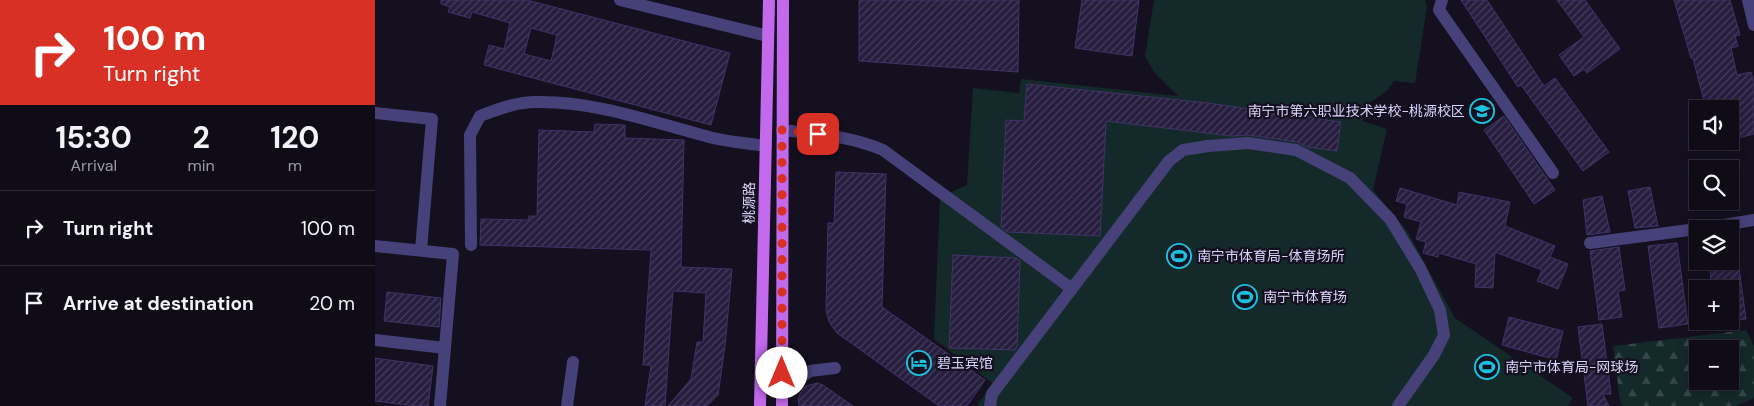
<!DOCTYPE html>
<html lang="en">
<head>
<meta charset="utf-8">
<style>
	:root { --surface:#0f0c18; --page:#1d1a25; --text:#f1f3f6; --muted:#9b9ba2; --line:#2f2c37 }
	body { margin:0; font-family:"DM Sans","Noto Sans SC",sans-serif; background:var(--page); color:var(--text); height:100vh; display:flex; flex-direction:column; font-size:19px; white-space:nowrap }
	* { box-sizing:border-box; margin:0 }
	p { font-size:16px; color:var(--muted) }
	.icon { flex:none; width:28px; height:28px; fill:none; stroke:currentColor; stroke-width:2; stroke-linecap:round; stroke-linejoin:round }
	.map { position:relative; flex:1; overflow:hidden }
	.details { display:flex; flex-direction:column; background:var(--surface); width:375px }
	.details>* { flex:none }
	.banner { background:#d93025; color:#fff; overflow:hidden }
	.fabs { position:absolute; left:1314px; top:100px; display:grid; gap:10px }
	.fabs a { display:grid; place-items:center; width:50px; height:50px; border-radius:0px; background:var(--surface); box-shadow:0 2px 12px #0003,0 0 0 1px var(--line); font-size:25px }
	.pin { position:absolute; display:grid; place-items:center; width:42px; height:42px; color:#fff; margin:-21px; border-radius:10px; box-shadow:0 2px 8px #0006 }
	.me { position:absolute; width:55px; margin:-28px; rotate:0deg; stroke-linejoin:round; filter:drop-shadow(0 0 4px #0008) }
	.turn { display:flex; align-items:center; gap:18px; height:105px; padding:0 20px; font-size:22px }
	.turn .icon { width:65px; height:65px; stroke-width:2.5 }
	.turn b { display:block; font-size:35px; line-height:42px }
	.eta { display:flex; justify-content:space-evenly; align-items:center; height:85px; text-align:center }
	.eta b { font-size:30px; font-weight:700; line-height:35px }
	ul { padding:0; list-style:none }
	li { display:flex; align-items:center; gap:15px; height:75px; padding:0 20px; border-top:1px solid var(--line) }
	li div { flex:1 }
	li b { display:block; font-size:19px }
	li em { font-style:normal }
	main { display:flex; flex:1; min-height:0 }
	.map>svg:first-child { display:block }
</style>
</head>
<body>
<main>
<section class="details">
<div class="banner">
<div class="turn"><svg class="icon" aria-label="right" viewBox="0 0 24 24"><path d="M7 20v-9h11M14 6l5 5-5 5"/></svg><div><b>100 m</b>Turn right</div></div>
</div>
<div class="eta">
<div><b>15:30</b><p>Arrival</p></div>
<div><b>2</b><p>min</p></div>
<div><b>120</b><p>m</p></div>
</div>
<ul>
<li><svg class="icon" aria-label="right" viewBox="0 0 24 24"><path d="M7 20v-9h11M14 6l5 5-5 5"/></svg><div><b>Turn right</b></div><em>100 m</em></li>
<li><svg class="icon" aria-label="arrive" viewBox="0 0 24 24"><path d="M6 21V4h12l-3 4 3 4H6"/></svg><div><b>Arrive at destination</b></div><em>20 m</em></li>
</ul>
</section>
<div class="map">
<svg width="1379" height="406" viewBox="0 0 1379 406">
	<defs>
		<pattern id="forest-firs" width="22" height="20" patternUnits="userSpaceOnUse" patternTransform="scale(1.25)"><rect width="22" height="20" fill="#142929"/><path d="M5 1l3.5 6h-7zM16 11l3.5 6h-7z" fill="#364749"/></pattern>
		<pattern id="building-hatch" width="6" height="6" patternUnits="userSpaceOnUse" patternTransform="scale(1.25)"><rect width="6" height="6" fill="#271e3f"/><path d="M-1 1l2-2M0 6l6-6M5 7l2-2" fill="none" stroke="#463e5c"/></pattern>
	</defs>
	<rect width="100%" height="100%" fill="#141020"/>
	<path fill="url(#forest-firs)" fill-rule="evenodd" d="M1371 330 1379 346V398L1361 406H1248L1245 401 1238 346ZM1322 349H1355V381H1322Z"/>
	<polygon fill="#142929" points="779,0 1050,0 1052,7 1040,83 1019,81 1012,91 991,105 987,121 1012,129 998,190 1032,231 1080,318 1198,398 1193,406 602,406 617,383 559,339 565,197 592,185 598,88 644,93 646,79 803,96 779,72 770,56"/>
	<g fill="url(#building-hatch)" stroke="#403368" fill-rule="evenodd">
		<path d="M66 0H152L355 53 336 125 109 65 114 45 129 49 135 23 97 12 95 18 73 12 75 7 66 4ZM156 28 182 35 176 61 149 54Z"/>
		<polygon points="484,0 644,0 643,72 484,61"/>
		<polygon points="707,0 764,0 757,56 700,48"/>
		<polygon points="1086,0 1112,0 1169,86 1180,78 1234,152 1208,171 1146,85 1143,87"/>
		<polygon points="1182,0 1210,0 1245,49 1212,73 1209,69 1199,76 1184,55 1209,37"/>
		<polygon points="1299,0 1355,0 1365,35 1360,36 1363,46 1356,48 1362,75 1376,72 1379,83 1379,134 1355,140 1355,109 1331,109 1318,58 1316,58"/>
		<polygon points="652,84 833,103 966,122 962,151 932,147 922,142 874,135 857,136 731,121 725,236 633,232 626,227 631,120 649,121"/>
		<polygon points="1129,116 1180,190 1159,204 1109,130"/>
		<polygon points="220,124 250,125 250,138 309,140 306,267 357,269 350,346 343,395 332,406 293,406 316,379 322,342 328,342 331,293 298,291 290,406 270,406 276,365 268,365 276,250 105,245 106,219 153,220 154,216 162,216 164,130 219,132"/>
		<polygon points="461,172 511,174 507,307 610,380 592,406 564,406 462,333 454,322 451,310 453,223 459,223"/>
		<polygon points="1275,187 1283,226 1260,228 1253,191"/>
		<polygon points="1025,188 1082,205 1084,192 1135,202 1130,226 1180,246 1175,257 1193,264 1183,289 1162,281 1167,270 1120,252 1118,288 1100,287 1101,264 1064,253 1063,257 1048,253 1051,242 1041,239 1046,222 1029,217 1032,204 1021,201"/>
		<polygon points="1227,196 1235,232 1212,235 1208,200"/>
		<polygon points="1302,243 1313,324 1284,328 1273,246"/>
		<polygon points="1244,247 1250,290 1243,291 1247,317 1224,320 1215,251"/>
		<polygon points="578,255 641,258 645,261 642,347 640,350 574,348"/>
		<polygon points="1334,261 1363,261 1371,319 1355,321 1355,289 1337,289"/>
		<polygon points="12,292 66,298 64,327 9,321"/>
		<polygon points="1134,317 1188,331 1181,360 1127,345"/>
		<polygon points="1227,324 1236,394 1228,394 1234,406 1213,406 1203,327"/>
		<polygon points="0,358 58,366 53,406 39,406 0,401"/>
		<polygon points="442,383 448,385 478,406 424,406 423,399 427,390 431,386"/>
	</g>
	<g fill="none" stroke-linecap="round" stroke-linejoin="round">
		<g stroke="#464179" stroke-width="12">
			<polyline points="245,0 393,36"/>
			<polyline points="1067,0 1064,10 1178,173"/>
			<polyline points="1373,0 1379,25"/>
			<polyline points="0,113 57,119 46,250"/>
			<path d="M407 130C442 134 475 136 508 150L697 289"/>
			<polyline points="1325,229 1379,220"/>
			<polyline points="1215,243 1322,229"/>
			<path d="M96 245 95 135 105 116C123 109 142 102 161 102 221 101 277 122 334 137 352 142 372 143 391 146"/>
			<polyline points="0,246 78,254 65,406"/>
			<polyline points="0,340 70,348"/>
			<polyline points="407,392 435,371 460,368"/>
			<polyline points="192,406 198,362"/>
			<polyline points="615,406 617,394 794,161 808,150 833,146 873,143 921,150 975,178 1015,219 1045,268 1065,310 1069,335 1059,355 1023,406"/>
		</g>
		<g stroke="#c269ec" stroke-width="12">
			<polyline points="385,406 394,0"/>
			<polyline points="407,406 408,0"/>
		</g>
	</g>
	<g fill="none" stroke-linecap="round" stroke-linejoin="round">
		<polyline stroke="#d93025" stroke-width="9" stroke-dasharray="0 16.2" points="407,373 407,130 443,134"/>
	</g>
	<defs>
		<symbol id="school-ring" viewBox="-11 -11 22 22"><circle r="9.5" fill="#141020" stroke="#1cc1de" stroke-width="1.5"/><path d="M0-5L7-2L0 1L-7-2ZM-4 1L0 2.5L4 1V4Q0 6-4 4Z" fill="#1cc1de"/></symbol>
		<symbol id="stadium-ring" viewBox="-11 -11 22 22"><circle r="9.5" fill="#141020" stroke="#1cc1de" stroke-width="1.5"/><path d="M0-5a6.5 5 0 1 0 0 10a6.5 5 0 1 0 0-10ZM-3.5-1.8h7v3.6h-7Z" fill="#1cc1de"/></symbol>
		<symbol id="hotel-ring" viewBox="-11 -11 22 22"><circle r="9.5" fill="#141020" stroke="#1cc1de" stroke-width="1.5"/><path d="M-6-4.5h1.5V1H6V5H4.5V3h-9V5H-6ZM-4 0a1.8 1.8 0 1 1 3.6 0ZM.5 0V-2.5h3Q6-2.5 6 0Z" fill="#1cc1de"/></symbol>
	</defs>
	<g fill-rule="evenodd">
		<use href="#school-ring" x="1093" y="97" width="28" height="28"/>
		<use href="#stadium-ring" x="790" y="242" width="28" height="28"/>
		<use href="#stadium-ring" x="856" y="283" width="28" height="28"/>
		<use href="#hotel-ring" x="530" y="349" width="28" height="28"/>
		<use href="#stadium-ring" x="1098" y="353" width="28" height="28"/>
	</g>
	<g text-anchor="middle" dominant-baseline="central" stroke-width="4.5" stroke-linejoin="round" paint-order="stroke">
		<g font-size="14" fill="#dbd4fa" stroke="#141020" text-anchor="start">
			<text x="1090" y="111" text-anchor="end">南宁市第六职业技术学校-桃源校区</text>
			<text x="822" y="256">南宁市体育局-体育场所</text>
			<text x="888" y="297">南宁市体育场</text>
			<text x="562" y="363">碧玉宾馆</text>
			<text x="1130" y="367">南宁市体育局-网球场</text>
		</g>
		<g font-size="14" fill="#dbd4fa" stroke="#141020">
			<text transform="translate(374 203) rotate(-89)">桃源路</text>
		</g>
	</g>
</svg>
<div class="fabs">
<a><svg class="icon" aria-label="sound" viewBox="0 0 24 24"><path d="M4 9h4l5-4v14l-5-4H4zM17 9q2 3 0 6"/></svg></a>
<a><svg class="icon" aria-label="search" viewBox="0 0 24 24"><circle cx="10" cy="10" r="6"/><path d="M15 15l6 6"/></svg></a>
<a><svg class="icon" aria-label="layers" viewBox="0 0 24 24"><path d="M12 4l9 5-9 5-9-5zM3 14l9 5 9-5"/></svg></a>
<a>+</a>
<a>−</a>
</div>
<div class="pin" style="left:443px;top:134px;background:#d93025"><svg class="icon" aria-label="arrive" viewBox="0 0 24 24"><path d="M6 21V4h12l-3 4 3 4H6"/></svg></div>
<svg class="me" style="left:407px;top:373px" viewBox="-20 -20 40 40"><circle r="19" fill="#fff"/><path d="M0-13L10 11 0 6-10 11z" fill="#d93025"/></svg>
</div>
</main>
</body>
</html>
